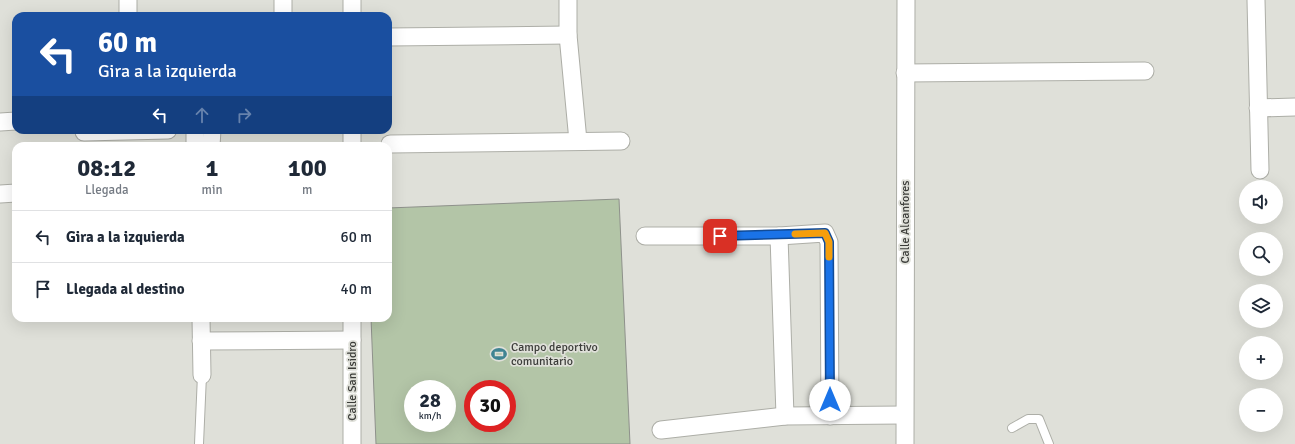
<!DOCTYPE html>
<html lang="es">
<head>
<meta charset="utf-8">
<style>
	:root { --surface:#fff; --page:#f2f2f3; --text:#1f2937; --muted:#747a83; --line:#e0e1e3 }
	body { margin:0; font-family:Signika,sans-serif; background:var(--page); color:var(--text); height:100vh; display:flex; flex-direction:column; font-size:15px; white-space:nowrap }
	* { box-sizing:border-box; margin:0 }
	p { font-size:13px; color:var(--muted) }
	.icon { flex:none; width:22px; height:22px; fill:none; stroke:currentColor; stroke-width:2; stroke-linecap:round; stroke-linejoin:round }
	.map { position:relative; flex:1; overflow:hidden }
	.drawer { position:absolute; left:12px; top:142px; width:380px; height:180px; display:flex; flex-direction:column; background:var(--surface); border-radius:12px; box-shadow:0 4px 16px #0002 }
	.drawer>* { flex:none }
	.banner { position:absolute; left:12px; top:12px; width:380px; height:122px; border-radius:12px; box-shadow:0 4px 16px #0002; background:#1a4fa0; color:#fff; overflow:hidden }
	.buttons { position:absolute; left:1239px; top:180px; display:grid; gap:8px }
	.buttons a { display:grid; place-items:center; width:44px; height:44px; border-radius:50%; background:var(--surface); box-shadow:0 4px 16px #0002; font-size:20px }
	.speed { position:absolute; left:404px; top:380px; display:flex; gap:8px; font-size:20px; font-weight:700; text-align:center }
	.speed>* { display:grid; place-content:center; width:52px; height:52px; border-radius:50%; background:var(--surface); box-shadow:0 4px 16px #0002; line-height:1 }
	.speed small { font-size:10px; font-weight:400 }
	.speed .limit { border:6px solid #d22; background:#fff; color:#111 }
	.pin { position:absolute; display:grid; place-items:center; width:34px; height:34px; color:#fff; margin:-17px; border-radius:8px; box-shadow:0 2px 6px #0006 }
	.me { position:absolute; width:44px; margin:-22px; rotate:0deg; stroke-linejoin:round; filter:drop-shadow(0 0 3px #0008) }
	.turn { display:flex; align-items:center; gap:14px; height:84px; padding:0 20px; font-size:18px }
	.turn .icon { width:52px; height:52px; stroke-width:2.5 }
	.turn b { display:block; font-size:28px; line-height:34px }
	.lanes { display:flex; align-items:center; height:38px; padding:0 20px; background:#0003; justify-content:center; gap:20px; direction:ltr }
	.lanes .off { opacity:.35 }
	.eta { display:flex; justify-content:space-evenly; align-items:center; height:68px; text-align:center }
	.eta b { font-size:24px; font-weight:800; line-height:28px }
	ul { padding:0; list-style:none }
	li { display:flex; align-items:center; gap:12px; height:52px; padding:0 20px; border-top:1px solid var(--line) }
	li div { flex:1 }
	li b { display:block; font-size:15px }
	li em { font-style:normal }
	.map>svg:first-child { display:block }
</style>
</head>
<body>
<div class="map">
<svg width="1295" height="444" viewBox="0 0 1295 444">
	<rect width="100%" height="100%" fill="#dfe0d9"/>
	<path fill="#b3c5a7" stroke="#8e918b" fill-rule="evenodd" d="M619 199 630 444H376L371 318H388V208ZM413 389H447V423H413ZM473 389H507V423H473Z"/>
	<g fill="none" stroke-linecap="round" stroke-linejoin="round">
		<defs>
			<g id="lane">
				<polyline points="1012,428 1028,419 1039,419 1049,444"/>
				<polyline points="199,444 202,375"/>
			</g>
			<g id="street">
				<polyline points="128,0 128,16"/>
				<polyline points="352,0 352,16"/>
				<polyline points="568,0 568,35 578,141"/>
				<polyline points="1256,0 1260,170"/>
				<polyline points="283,16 283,0"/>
				<polyline points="388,37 568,35"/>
				<polyline points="905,73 1145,71"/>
				<polyline points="1258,108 1295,107"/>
				<polyline points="0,122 16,121"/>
				<polyline points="352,130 352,146"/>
				<polyline points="84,132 168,130"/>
				<polyline points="390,144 621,141"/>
				<polyline points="195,146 195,130"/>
				<polyline points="211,146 212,130"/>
				<polyline points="0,194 16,193"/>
				<polyline points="645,236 779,236 825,233 829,242 830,416"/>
				<polyline points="779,236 785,416"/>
				<polyline points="201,318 202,375"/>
				<polyline points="201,341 352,340"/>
				<polyline points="661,430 785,416 904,415"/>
				<polyline points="352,444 352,318"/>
				<polyline points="905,444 906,0"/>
			</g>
		</defs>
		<use href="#lane" stroke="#adaea7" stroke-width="10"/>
		<use href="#street" stroke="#adaea7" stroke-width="19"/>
		<use href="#lane" stroke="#fff" stroke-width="8"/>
		<use href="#street" stroke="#fff" stroke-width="17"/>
	</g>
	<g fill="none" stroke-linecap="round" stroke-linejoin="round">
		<defs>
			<polyline id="route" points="720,236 825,233 829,242 830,400"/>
		</defs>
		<use href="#route" stroke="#114b97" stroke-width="10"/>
		<use href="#route" stroke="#1a73e8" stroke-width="7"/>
		<polyline stroke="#f59e0b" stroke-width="7" points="795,234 825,233 829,242 829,257"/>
	</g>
	<defs>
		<symbol id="stadium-bare" viewBox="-9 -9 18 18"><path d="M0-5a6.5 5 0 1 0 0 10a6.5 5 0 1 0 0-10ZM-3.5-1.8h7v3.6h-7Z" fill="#408492" stroke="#dfe0d9" stroke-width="2.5" paint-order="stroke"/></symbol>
	</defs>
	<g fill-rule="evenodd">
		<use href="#stadium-bare" x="488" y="343" width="22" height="22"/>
	</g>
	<g text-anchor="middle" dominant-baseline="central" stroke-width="3.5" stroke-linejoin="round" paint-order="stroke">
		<g font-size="12" fill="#3b3c39" stroke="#dfe0d9">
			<text transform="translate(905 222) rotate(-90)">Calle Alcanfores</text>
			<text transform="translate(352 381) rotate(-90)">Calle San Isidro</text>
		</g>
		<g font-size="12" fill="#3b3c39" stroke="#dfe0d9" text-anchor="start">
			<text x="511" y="347">Campo deportivo<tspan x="511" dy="14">comunitario</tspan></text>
		</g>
	</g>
</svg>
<div class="buttons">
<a><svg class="icon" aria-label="sound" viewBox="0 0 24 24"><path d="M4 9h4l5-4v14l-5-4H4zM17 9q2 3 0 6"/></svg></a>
<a><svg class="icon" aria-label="search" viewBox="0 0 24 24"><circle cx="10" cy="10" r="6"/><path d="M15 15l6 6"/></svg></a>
<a><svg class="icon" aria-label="layers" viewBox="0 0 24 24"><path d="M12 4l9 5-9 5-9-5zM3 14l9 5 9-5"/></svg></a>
<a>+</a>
<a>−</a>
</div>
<div class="speed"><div>28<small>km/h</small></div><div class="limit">30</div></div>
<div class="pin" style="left:720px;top:236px;background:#d93025"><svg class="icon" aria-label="arrive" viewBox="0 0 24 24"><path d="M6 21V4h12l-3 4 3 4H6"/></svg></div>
<svg class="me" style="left:830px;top:400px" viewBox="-20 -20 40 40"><circle r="19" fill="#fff"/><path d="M0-13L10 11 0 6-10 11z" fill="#1a73e8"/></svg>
<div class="banner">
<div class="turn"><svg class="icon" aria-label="left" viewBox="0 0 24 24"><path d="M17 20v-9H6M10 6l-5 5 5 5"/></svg><div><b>60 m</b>Gira a la izquierda</div></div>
<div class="lanes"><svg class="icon" aria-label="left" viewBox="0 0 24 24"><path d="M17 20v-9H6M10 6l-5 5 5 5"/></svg><svg class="icon off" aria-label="ahead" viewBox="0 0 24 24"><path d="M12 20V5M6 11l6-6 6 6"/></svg><svg class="icon off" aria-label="right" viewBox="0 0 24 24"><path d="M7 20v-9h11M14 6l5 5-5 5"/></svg></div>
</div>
<section class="drawer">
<div class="eta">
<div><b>08:12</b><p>Llegada</p></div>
<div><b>1</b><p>min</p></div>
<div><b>100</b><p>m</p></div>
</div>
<ul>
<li><svg class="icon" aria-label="left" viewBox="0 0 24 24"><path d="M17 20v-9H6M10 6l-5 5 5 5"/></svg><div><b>Gira a la izquierda</b></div><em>60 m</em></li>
<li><svg class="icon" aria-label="arrive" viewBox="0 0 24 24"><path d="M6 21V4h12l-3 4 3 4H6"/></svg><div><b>Llegada al destino</b></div><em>40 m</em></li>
</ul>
</section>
</div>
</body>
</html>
